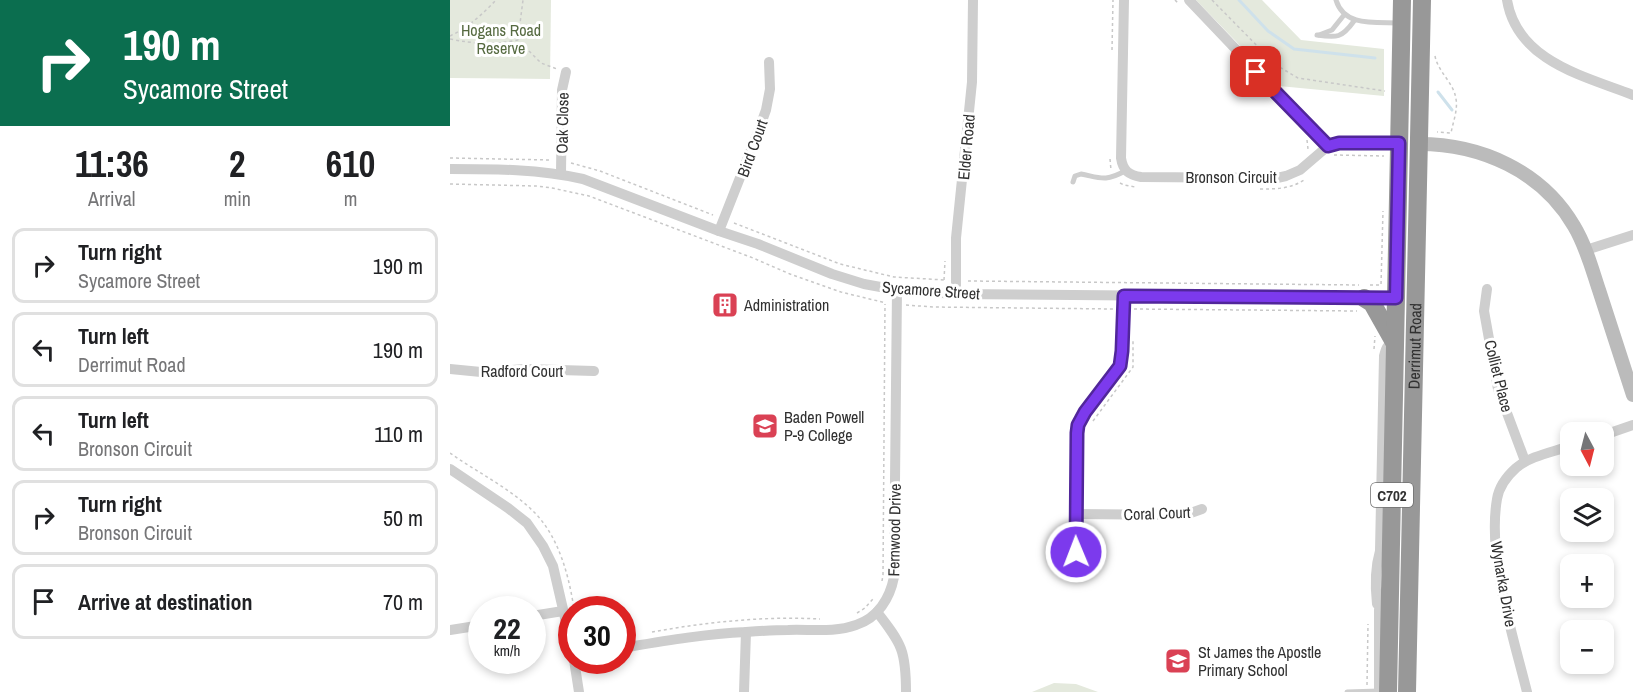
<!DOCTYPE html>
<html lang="en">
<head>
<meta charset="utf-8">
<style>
	:root { --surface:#fff; --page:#f2f2f2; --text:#202124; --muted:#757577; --line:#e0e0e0 }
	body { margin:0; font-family:"Archivo Narrow",sans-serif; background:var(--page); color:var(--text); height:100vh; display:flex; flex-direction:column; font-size:22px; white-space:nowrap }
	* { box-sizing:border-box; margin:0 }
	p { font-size:20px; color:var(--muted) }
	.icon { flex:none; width:33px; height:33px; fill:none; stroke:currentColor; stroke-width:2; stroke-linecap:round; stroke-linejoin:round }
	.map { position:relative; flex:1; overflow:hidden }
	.details { display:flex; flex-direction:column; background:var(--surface); width:450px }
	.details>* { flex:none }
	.banner { background:#0b6e4f; color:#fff; overflow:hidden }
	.needle { width:39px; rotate:173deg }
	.fabs { position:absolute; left:1110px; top:422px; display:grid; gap:12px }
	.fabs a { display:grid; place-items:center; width:54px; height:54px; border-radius:12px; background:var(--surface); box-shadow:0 3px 9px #0003; font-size:30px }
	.speed { position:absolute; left:18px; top:596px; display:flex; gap:12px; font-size:30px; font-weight:700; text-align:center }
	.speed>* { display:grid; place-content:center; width:78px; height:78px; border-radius:50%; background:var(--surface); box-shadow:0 3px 9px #0003; line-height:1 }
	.speed small { font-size:15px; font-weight:400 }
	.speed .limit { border:9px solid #d22; background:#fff; color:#111 }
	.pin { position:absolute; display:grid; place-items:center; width:51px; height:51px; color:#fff; margin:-26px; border-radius:12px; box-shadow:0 3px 9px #0006 }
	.me { position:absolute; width:66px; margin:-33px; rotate:359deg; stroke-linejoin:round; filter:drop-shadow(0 0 4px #0008) }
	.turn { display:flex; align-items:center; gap:21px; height:126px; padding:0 24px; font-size:27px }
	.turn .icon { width:78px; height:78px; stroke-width:2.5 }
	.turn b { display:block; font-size:42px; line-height:51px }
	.eta { display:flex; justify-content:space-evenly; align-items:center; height:102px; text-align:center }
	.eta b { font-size:36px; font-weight:700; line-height:42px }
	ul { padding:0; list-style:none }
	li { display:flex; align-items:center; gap:18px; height:75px; margin:0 12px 9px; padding:0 12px; border:3px solid var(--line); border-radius:12px }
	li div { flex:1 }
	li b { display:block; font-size:22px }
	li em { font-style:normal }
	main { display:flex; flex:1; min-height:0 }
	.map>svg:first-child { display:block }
</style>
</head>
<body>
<main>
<section class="details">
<div class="banner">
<div class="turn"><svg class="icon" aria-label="right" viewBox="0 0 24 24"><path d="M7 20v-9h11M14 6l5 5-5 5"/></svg><div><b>190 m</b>Sycamore Street</div></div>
</div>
<div class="eta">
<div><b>11:36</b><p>Arrival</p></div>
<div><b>2</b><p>min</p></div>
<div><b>610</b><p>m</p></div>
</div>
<ul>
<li><svg class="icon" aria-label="right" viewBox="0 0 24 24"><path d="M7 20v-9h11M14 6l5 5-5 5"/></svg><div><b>Turn right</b><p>Sycamore Street</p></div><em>190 m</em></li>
<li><svg class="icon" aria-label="left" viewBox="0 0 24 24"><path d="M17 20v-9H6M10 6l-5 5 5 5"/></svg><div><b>Turn left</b><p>Derrimut Road</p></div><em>190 m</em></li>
<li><svg class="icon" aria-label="left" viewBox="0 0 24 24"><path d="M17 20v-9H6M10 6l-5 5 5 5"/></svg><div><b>Turn left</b><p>Bronson Circuit</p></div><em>110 m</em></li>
<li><svg class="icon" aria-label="right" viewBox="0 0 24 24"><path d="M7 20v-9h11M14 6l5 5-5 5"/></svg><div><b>Turn right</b><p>Bronson Circuit</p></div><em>50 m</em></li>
<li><svg class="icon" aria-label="arrive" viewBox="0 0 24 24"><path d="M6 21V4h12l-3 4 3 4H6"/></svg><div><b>Arrive at destination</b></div><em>70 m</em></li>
</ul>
</section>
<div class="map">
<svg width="1183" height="692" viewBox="0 0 1183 692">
	<rect width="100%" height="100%" fill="#fff"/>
	<g fill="#e4e9dd">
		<polygon points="0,0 101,0 100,79 0,78"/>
		<polygon points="746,0 812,0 851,40 934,49 934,96 829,86"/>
		<polygon points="604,683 626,684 648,692 582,692"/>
	</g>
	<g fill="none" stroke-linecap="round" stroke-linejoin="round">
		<g stroke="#cee1eb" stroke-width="3">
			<polyline points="789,0 818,31 844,49 925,58"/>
			<polyline points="988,92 1002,110"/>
		</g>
		<g stroke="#c8c8c8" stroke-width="1.5" stroke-dasharray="3 3" stroke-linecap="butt">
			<polyline points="725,0 729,4"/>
			<polyline points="762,0 826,65 848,78 935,91"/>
			<path d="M0 36C17 28 33 14 46 0"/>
			<path d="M0 39C25 44 43 45 68 40L91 63 107 69"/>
			<polyline points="68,39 73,0"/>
			<polyline points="662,50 663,0"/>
			<path d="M985 56C988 72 1004 83 1006 99 1008 110 1003 122 1001 133L987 132"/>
			<polyline points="857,140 858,149 859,150"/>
			<polyline points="884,155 934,156"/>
			<polyline points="0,158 101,160"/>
			<polyline points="660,159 661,170"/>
			<polyline points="121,163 150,171 263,215"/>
			<polyline points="670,183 674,185 685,187"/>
			<polyline points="0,184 86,186 102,188 139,196 303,258 340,274 391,292 436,303"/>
			<path d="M810 189C826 189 840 189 854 180"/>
			<polyline points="284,223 390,264 444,277 495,280"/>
			<polyline points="494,280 495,261"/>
			<polyline points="518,281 909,285"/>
			<polyline points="920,285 931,285 933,211"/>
			<polyline points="456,305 483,307 664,309"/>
			<polyline points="684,309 907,311"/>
			<polyline points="924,349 925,336"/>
			<polyline points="643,421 683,367 683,340"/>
			<path d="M0 453C28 473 60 488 84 512 109 537 119 576 124 609"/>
			<polyline points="432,581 433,575 435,304"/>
			<polyline points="66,609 77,607"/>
			<polyline points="407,613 415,608 423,599"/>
			<path d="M202 632C257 622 313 616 370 619"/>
			<polyline points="917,685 918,624"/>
		</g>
		<g stroke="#cecece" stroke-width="5">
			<path d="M886 0C894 27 925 22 949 23"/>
			<path d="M867 35C887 38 892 38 904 21"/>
			<polyline points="869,35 882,30 894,15"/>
			<path d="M623 182 625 176 631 174C651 178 655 182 675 171"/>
			<polyline points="897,692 929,691"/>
		</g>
		<g stroke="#cecece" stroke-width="10">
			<path d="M674 0 671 158C673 171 679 175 691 177L827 178 836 176 850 170 878 146 884 143H949"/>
			<polyline points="739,0 878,146"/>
			<path d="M1057 0C1067 61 1134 76 1183 95"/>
			<path d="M0 169C45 169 89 169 133 179L269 231 308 244 382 274 414 284 447 290 506 294 946 298"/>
			<polyline points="111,174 112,90 116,72"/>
			<polyline points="269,231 308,132 316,110 320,89 319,62"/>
			<polyline points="1136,250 1183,235"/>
			<polyline points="1037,289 1034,311 1048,389 1075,461"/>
			<polyline points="506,294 506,238 522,82 523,0"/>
			<polyline points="0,369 31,372 75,369 144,371"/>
			<polyline points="1154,435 1183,425"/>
			<polyline points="0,469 58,508 77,523 93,546 103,566 122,648"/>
			<polyline points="625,514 735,515 752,509"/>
			<polyline points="626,552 627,433 628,425 635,412 670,366 672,351 674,296"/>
			<path d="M939 566 930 551 934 356C936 348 937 344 945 344"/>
			<path d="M927 604C925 586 925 568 930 551"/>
			<path d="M427 612C452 644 456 651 456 692"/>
			<polyline points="82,616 113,611"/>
			<polyline points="0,630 32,625"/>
			<path d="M172 648C214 641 254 634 296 632 310 631 324 630 338 630 360 629 384 633 406 625 428 618 440 598 444 577L447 290"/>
			<polyline points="124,660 129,692"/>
			<polyline points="294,692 296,632"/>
			<polyline points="929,692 929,610 931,598 938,586"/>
			<path d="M1077 692C1063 635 1037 557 1047 499 1049 487 1057 476 1066 468 1080 456 1103 452 1120 446"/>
		</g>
		<path stroke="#bbb" stroke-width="14" d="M969 144C1031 144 1092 171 1124 226 1136 246 1142 269 1149 290 1160 325 1172 360 1183 395"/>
		<g stroke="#989898" stroke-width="18">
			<polyline points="914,298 922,303 944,342"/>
			<polyline points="938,692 952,0"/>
			<path id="s1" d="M957 692 972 0"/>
		</g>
	</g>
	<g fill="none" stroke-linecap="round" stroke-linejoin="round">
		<defs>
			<polyline id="route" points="626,552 627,433 628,425 635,412 670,366 672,351 674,296 946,298 949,143 889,143 878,146 806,72"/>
		</defs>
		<use href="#route" stroke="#51269a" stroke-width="15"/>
		<use href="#route" stroke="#7c3aed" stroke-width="10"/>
	</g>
	<defs>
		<symbol id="building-square" viewBox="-11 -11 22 22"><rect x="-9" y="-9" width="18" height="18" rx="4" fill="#da4154" stroke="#fff"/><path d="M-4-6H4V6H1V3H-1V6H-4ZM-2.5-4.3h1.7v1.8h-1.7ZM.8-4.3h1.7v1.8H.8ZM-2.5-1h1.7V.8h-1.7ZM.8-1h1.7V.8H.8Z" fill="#fff"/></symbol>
		<symbol id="school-square" viewBox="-11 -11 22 22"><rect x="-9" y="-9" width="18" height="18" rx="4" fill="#da4154" stroke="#fff"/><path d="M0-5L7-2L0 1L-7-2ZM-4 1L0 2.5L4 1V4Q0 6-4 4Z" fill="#fff"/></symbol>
	</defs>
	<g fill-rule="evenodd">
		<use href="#building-square" x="260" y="290" width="30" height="30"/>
		<use href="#school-square" x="300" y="411" width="30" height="30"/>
		<use href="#school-square" x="713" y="646" width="30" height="30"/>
	</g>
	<g text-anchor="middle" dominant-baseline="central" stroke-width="6" stroke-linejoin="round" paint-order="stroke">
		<rect fill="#fff" stroke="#6f6f6f" stroke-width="1.5" x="921" y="483" width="42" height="24" rx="4.5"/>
		<g font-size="15" font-weight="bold" fill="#313131">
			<text x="942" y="495">C702</text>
		</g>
		<g font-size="16" fill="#566a41" stroke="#fff">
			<text x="51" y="30">Hogans Road<tspan x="51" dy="18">Reserve</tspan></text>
		</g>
		<g font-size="16" fill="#313131" stroke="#fff">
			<text transform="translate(112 123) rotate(-89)">Oak Close</text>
			<text transform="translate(516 147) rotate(-85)">Elder Road</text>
			<text transform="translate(302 148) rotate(-70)">Bird Court</text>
			<text x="781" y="177">Bronson Circuit</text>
			<text transform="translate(481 290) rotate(4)">Sycamore Street</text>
			<text stroke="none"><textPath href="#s1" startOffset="346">Derrimut Road</textPath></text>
			<text x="72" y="371">Radford Court</text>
			<text transform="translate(1049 376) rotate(76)">Colliet Place</text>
			<text transform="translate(707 513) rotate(-2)">Coral Court</text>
			<text transform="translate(444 530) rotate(-89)">Fernwood Drive</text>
			<text transform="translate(1054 584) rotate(80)">Wynarka Drive</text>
		</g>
		<g font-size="16" fill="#313131" stroke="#fff" text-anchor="start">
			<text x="294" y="305">Administration</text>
			<text x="334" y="417">Baden Powell<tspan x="334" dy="18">P-9 College</tspan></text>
			<text x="748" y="652">St James the Apostle<tspan x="748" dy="18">Primary School</tspan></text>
		</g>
	</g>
</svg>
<div class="fabs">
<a><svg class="needle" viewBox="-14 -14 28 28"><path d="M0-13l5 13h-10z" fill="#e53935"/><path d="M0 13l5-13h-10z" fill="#757577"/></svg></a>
<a><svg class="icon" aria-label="layers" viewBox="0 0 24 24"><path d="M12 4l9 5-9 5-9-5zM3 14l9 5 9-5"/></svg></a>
<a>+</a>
<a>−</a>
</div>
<div class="speed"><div>22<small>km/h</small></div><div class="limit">30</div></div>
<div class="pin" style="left:806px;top:72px;background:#d93025"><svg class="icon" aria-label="arrive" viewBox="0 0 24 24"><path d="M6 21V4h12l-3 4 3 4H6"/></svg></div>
<svg class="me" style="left:626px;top:552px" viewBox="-20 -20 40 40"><circle r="17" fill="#7c3aed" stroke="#fff" stroke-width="3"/><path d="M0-11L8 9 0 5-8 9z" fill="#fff"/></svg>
</div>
</main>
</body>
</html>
